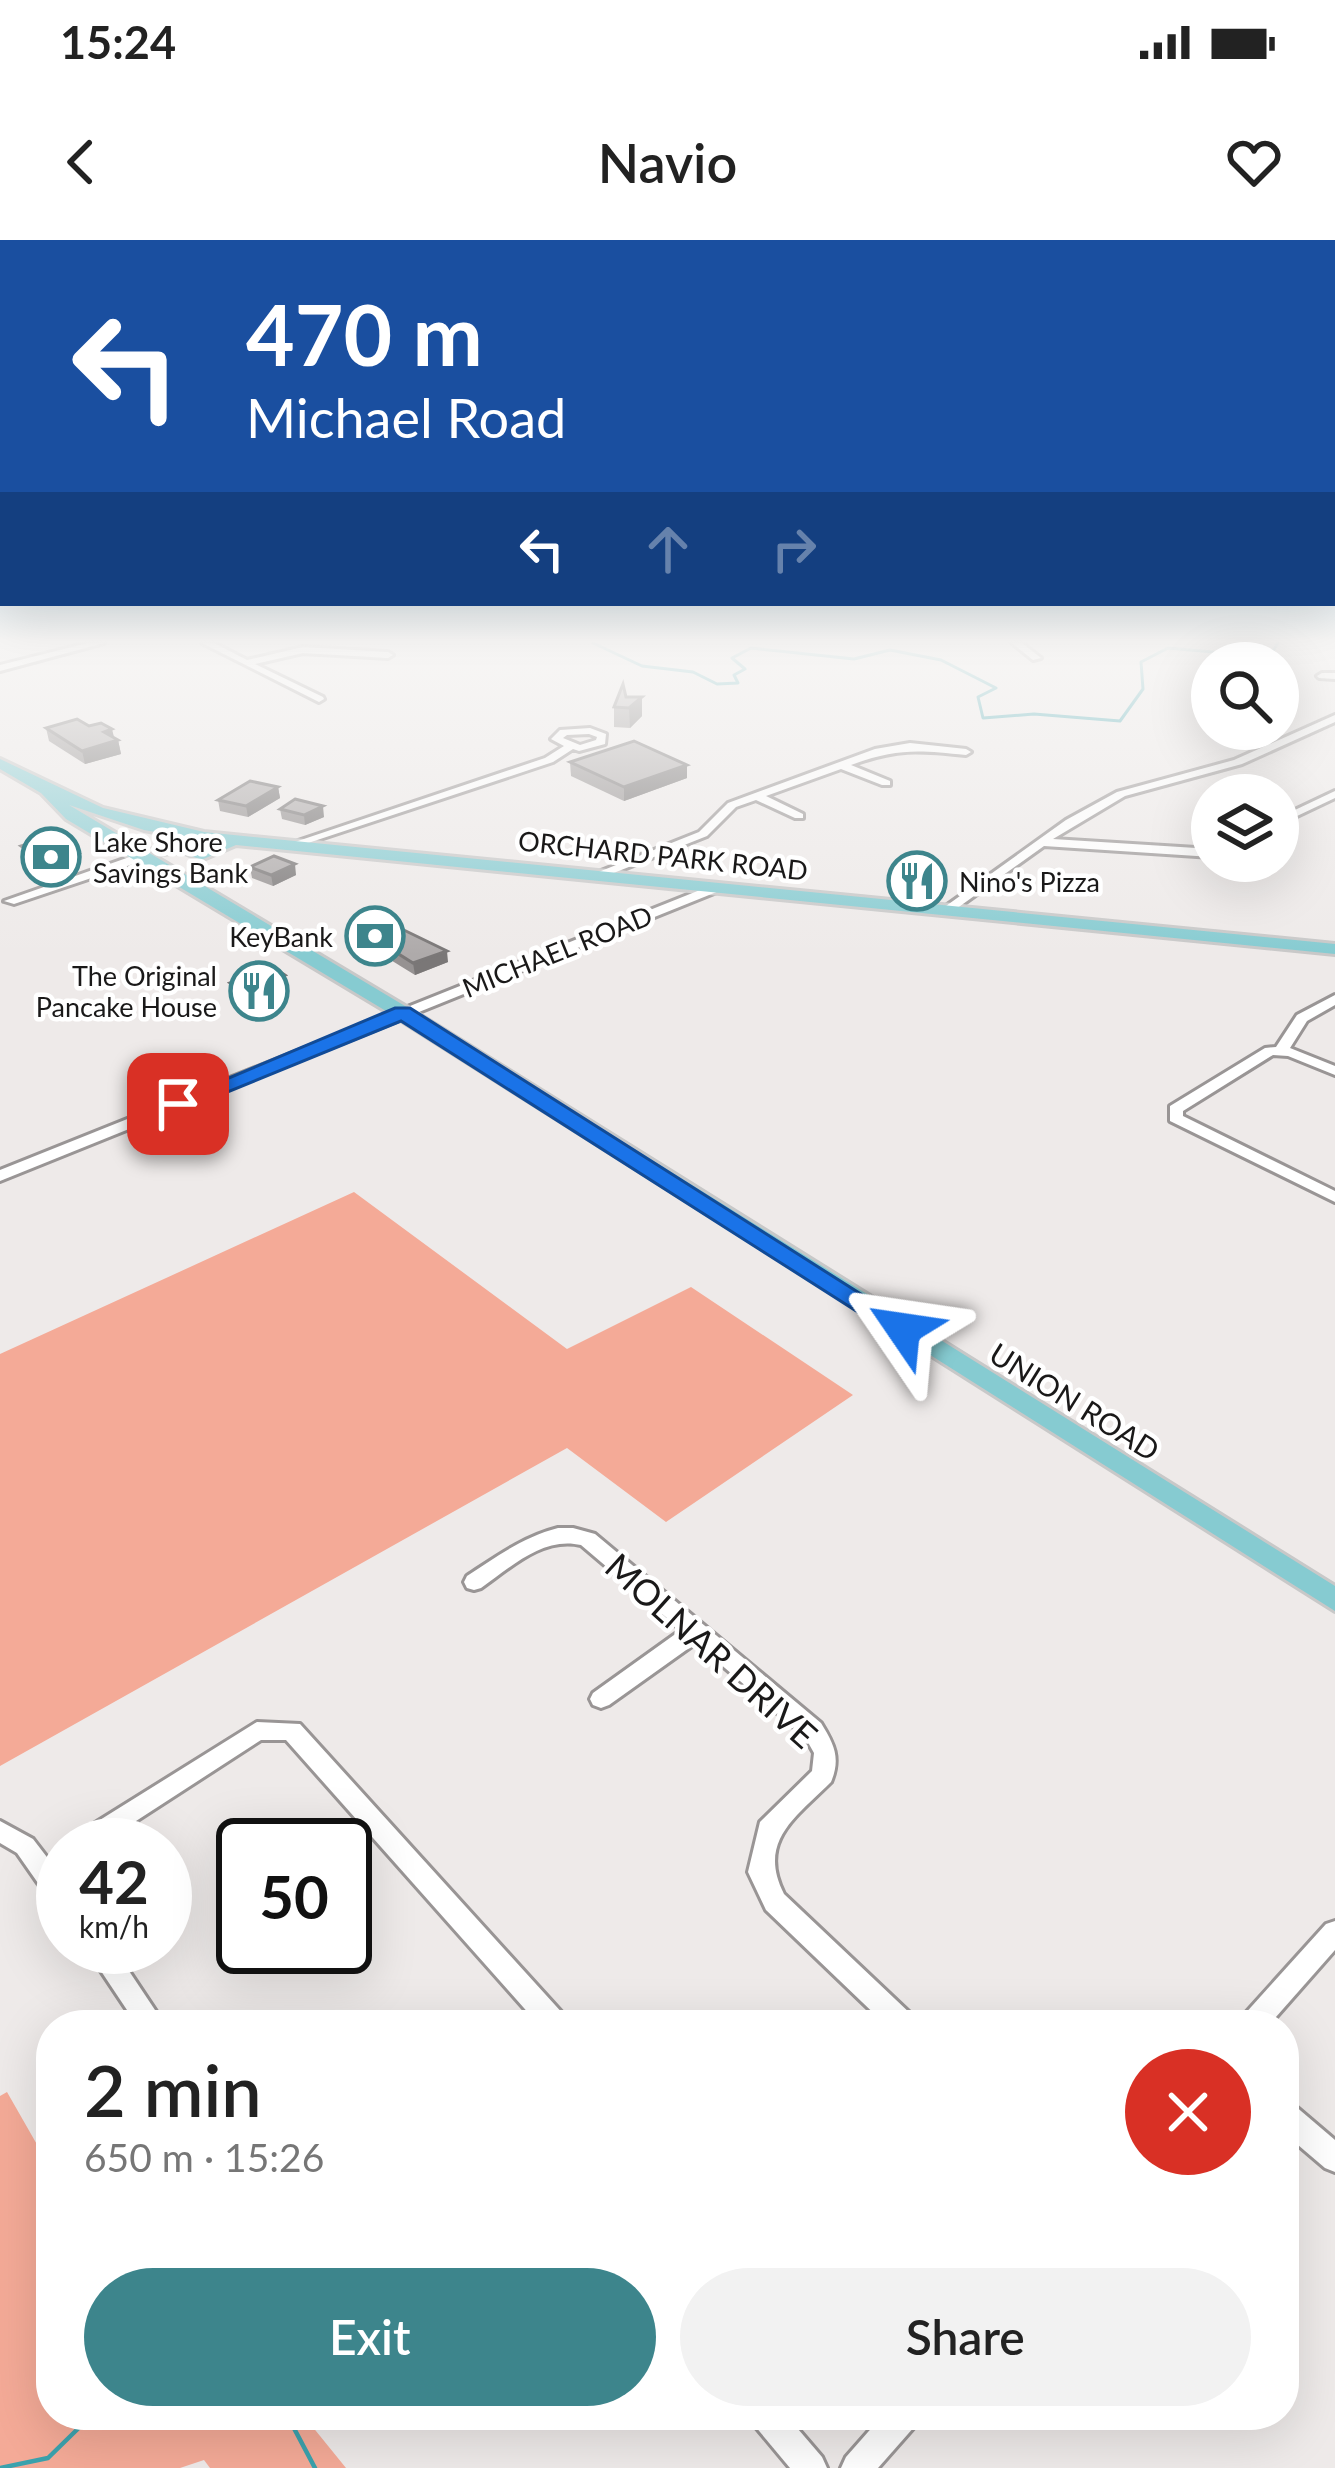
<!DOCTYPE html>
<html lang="en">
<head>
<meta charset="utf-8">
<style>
	:root { --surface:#fff; --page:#f2f2f2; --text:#222; --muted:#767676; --accent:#3d858c }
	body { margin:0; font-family:Lato,sans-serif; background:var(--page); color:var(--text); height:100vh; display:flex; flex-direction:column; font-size:45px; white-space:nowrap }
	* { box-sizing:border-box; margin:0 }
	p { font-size:39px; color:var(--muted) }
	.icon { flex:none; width:66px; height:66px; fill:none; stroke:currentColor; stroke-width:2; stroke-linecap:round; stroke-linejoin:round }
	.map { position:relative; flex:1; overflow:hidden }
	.side { position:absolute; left:36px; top:1770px; width:1263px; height:420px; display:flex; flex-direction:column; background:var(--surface); border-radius:48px; box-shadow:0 12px 48px #0002 }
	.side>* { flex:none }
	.hud { position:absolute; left:0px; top:0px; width:1335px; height:366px; box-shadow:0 12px 48px #0002; background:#1a4fa0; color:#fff; overflow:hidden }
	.buttons { position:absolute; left:1191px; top:402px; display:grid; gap:24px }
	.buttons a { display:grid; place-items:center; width:108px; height:108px; border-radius:50%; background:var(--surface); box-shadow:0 12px 48px #0002; font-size:60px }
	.speed { position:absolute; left:36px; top:1578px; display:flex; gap:24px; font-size:60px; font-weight:700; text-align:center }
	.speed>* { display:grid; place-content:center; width:156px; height:156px; border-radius:50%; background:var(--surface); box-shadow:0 12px 48px #0002; line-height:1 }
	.speed small { font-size:30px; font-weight:400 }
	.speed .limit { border:6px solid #111; border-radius:18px; background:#fff; color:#111 }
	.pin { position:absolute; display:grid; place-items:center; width:102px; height:102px; color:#fff; margin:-51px; border-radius:24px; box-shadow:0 6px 18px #0006 }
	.me { position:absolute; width:132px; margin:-66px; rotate:302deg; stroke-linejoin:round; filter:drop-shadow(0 0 9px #0008) }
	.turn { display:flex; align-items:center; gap:42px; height:252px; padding:0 48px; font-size:54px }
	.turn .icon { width:156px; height:156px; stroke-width:2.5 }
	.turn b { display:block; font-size:84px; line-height:102px }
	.lanes { display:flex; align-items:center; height:114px; padding:0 48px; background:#0003; justify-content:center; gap:60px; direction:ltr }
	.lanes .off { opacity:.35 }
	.round { display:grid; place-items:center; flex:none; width:126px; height:126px; border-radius:63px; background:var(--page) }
	.headline { display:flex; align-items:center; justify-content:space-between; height:204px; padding:0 48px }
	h1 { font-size:72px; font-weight:600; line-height:90px }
	.primary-button { display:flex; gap:24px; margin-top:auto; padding:24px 48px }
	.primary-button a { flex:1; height:138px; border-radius:72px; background:var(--accent); color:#fff; font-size:48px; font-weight:600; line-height:138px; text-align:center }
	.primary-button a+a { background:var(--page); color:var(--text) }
	.status { display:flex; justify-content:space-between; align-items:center; height:84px; padding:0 60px; background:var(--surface); direction:ltr }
	.status svg { height:33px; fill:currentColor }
	header { display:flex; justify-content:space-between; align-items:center; height:156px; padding:0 48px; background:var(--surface); font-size:54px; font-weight:600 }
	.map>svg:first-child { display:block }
</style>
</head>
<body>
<div class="status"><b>15:24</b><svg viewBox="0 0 49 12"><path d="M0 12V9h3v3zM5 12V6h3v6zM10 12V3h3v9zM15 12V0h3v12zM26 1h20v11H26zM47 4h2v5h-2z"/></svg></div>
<header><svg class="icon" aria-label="back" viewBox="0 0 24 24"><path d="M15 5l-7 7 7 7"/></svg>Navio<svg class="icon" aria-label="heart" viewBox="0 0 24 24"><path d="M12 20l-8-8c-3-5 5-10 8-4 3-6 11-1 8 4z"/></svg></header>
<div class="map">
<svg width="1335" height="2228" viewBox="0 0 1335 2228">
	<rect width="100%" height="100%" fill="#eeeae9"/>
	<g fill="#f4aa97">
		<polygon points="354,952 567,1109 691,1047 853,1155 666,1282 567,1208 0,1526 0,1114"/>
		<polygon points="7,1852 51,1929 51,2175 303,2175 346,2228 210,2228 204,2220 180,2228 0,2228 0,1856"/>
	</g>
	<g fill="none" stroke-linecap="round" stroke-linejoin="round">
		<polyline stroke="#3ba2ad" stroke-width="3" points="593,403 642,426 693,432 717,444 738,443 734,435 745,429 732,418 751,408 854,419 890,410 941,420 996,448 978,457 983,478 1034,474 1120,481 1143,449 1141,422 1168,408 1269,417 1278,403"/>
		<g stroke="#3ba2ad" stroke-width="4.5">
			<polyline points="287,2175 315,2228"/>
			<polyline points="0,2228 48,2218 92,2175"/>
		</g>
		<defs>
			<g id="minor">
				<polygon points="88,403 104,403 0,431 0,425"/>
				<polygon points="202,403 214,403 247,420 303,407 388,412 393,415 388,418 303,413 255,424 323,457 324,459 319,462"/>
				<polygon points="1012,403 1022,403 1041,418 1033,420"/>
				<polygon points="1322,433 1335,433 1335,439 1319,438 1317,436"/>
				<polygon points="1335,475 1335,482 1242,524 1125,556 1053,599 1212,609 1212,617 1044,606 949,674 939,671 1066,580 1117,552 1234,520"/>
				<path d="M590 488 606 494 605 504 579 511 573 509 553 522 296 607 286 605 545 518 564 506 551 499 560 490ZM589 494 597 497 596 500 580 505 563 498 567 495Z"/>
				<path d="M910 503 966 509 971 512 966 515C918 510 897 508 851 525L890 541V545H882L841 529 766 556 803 574V578H795L756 560 736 567 707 596 601 638 591 635 699 592 728 563 875 509Z"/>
				<polygon points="1335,551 1335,558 1278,585 1278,578"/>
				<polygon points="141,613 145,614 145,620 14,664 4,661"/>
				<polygon points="715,644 721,648 719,651 0,941 0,930"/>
				<polygon points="1335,755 1335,765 1307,781 1290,808 1335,826 1335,835 1288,816 1273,815 1183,871 1183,876 1335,951 1335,962 1170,881 1170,866 1265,808 1276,807 1297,775"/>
				<path d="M558 1288H573L595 1294 821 1483C834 1504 841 1518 831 1542 796 1577 757 1601 784 1654L913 1776 917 1785H886L766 1670 748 1632 760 1582 812 1531 814 1513 805 1497 696 1403 609 1465 601 1468 593 1465 590 1459 593 1453 681 1390 581 1305C543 1296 511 1327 481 1348L474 1350 467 1348 464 1342 467 1336C496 1317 523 1297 558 1288Z"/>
				<polygon points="257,1482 300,1484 565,1776 569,1785 539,1785 286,1500 261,1500 99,1605 67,1605 71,1598"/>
				<polygon points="0,1581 33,1599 63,1638 63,1669 54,1666 17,1613 0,1603"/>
				<polygon points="1335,1681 1335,1710 1269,1785 1239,1785 1243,1776 1326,1684"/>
				<polygon points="85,1707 113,1707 165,1785 137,1785"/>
				<polygon points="1284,1861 1294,1865 1335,1900 1335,1932 1325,1928 1284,1893"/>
				<polygon points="750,2175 786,2175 822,2217 827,2228 790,2228 755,2186"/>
				<polygon points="883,2175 920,2175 915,2186 878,2228 841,2228 846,2217"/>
			</g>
			<polygon id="major" points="0,519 103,568 204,592 1335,704 1335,714 236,605 201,620 183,612 161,614 153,609 185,602 201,609 216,603 144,590 69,565 410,769 1335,1346 1335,1371 396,777 66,579 41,553 0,529"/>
		</defs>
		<use href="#minor" stroke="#999595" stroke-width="6"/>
		<use href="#major" stroke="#c8c8c8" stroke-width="6"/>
		<use href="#minor" fill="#fff" fill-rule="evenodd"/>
		<use href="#major" fill="#86cbd1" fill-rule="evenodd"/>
	</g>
	<g fill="#969292">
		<polygon points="626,457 642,476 630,488 614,487 614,467"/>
		<polygon points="46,488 114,498 118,500 121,514 85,524 49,501"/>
		<polygon points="570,522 687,525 687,538 624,561 571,536"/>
		<polygon points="278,547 280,558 248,577 220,571 218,560"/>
		<polygon points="280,569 324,577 305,585 282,579"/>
		<polygon points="56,595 81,624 67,629 53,620 36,625 24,617 21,606"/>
		<polygon points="936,624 935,635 911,652 890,646 891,635"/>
		<polygon points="250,627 296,635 273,646 252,638"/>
		<polygon points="354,686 448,722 415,735 355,698"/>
		<polygon points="285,735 287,747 244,763 232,754 230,743"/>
	</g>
	<g fill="#7a7777">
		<polygon points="642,457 642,476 630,488 629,468"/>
		<polygon points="112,489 115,501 118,500 121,514 85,524 82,511 104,492"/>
		<polygon points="687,525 687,538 624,561 624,547"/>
		<polygon points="278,547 280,558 248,577 246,566"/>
		<polygon points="323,566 324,577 305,585 304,575"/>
		<polygon points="50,609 53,620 36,625 33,614"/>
		<polygon points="79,613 81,624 67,629 64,618"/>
		<polygon points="295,624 296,635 273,646 271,635"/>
		<polygon points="936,624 935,635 911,652 912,640"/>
		<polygon points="447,711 448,722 415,735 413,723"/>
		<polygon points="285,735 287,747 244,763 242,751"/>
	</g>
	<g fill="#aeaaaa" stroke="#7a7777" stroke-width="3">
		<polygon points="623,444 626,457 642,457 629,468 614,467"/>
		<polygon points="77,479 89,486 101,483 112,489 104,492 118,500 82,511 46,488"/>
		<polygon points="634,501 687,525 624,547 570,522"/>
		<polygon points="250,541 278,547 246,566 218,560"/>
		<polygon points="295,559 323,566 304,575 280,569"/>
		<polygon points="56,595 79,613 64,618 50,609 33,614 21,606"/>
		<polygon points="274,616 295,624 271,635 250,627"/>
		<polygon points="914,621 936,624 912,640 891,635"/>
		<polygon points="377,677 447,711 413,723 354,686"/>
		<polygon points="273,727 285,735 242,751 230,743"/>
	</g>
	<linearGradient id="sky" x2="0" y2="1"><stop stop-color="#63add0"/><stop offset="0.56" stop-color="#f7f6f5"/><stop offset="1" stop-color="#f7f6f5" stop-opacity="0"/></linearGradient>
	<rect width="1335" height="715" fill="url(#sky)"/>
	<polygon fill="#1a73e8" stroke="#114b97" stroke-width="3" points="395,768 410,768 916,1089 903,1097 894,1095 401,781 186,869 167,864"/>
	<defs>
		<symbol id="bank-ring" viewBox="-11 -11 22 22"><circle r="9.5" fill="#fff" stroke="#3d858c" stroke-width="1.5"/><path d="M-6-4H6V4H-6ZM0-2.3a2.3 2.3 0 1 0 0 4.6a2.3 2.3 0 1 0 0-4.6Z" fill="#3d858c"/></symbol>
		<symbol id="restaurant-ring" viewBox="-11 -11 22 22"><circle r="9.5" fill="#fff" stroke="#3d858c" stroke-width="1.5"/><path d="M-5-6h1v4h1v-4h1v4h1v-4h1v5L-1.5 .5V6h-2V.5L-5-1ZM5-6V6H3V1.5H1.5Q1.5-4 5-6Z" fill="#3d858c"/></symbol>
	</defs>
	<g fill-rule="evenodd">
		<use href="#bank-ring" x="18" y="584" width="66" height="66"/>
		<use href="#restaurant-ring" x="884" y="608" width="66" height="66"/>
		<use href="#bank-ring" x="342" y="663" width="66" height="66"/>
		<use href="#restaurant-ring" x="226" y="718" width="66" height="66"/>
	</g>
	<g text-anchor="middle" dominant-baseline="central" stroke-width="9" stroke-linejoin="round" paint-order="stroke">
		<g font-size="27" fill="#1a1919" stroke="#fff" text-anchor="start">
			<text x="93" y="601">Lake Shore<tspan x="93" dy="31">Savings Bank</tspan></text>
			<text x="959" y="641">Nino's Pizza</text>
			<text x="333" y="696" text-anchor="end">KeyBank</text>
			<text x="217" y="735" text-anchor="end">The Original<tspan x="217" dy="31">Pancake House</tspan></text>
		</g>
		<g font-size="27" fill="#1a1919" stroke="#fff">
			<text transform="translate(663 615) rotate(6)">ORCHARD PARK ROAD</text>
			<text transform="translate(557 711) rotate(-22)">MICHAEL ROAD</text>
		</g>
		<g font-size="30" fill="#1a1919" stroke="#fff">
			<text transform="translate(1075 1161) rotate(32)">UNION ROAD</text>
		</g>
		<g font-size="36" fill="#1a1919" stroke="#fff">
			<text transform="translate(712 1410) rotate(42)">MOLNAR DRIVE</text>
		</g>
	</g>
</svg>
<div class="buttons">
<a><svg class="icon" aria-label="search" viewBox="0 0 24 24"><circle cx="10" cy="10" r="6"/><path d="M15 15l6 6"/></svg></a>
<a><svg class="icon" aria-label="layers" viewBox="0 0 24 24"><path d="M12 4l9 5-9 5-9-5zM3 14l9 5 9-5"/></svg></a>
</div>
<div class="speed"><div>42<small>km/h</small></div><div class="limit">50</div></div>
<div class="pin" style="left:178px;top:864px;background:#d93025"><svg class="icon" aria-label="arrive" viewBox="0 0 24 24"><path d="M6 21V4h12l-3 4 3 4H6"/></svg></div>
<svg class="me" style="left:903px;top:1089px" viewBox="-20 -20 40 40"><path d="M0-17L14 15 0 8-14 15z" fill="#1a73e8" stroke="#fff" stroke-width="4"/></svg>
<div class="hud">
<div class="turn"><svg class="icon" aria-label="left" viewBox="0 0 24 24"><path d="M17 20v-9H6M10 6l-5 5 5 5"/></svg><div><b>470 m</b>Michael Road</div></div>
<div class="lanes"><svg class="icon" aria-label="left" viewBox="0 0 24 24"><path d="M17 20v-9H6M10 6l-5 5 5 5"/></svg><svg class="icon off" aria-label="ahead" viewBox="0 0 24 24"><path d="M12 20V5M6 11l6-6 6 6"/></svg><svg class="icon off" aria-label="right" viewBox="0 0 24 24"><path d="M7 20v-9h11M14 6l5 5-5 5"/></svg></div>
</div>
<section class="side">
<div class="headline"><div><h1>2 min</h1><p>650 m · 15:26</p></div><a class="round" style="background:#d93025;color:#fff"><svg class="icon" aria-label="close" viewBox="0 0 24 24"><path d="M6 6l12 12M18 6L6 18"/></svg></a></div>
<div class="primary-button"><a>Exit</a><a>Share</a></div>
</section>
</div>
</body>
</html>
